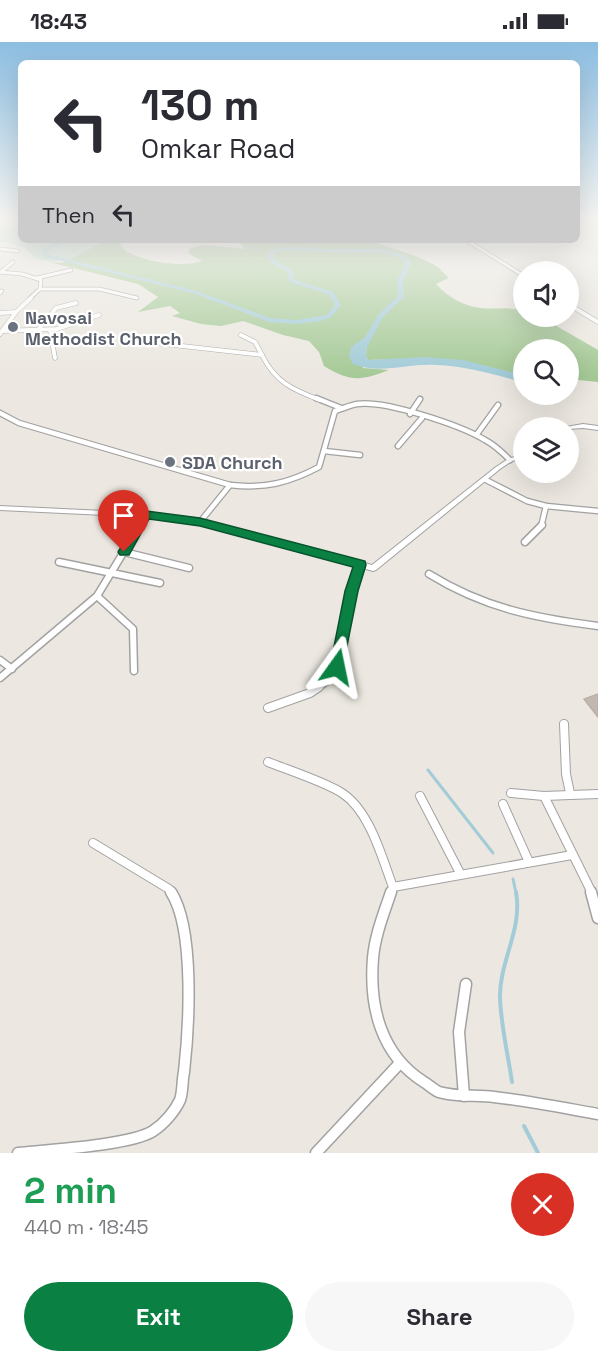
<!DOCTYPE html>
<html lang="en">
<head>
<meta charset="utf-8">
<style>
	:root { --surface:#fff; --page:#f7f7f7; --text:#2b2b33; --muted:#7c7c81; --accent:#0b8043 }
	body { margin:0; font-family:"Space Grotesk",sans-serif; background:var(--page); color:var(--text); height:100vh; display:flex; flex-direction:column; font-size:22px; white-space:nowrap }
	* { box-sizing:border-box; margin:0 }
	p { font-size:20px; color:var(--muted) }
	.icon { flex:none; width:33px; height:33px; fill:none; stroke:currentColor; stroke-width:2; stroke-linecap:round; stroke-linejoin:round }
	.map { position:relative; height:1111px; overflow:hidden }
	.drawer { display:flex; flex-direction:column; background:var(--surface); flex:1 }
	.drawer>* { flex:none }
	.guide { position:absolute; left:18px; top:18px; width:562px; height:183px; border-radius:9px; box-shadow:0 6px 24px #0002; background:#fff; color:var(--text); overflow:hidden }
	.buttons { position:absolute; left:513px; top:219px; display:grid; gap:12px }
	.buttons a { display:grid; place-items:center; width:66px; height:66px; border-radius:50%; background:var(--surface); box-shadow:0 6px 24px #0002; font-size:30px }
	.pin { position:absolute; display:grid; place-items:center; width:51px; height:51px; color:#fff; margin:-62px -26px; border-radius:50% 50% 50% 0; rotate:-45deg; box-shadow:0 0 6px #0007 }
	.pin .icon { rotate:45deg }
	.me { position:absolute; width:66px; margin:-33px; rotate:12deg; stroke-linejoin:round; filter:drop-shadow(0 0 4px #0008) }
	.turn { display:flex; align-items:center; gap:21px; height:126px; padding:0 24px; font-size:27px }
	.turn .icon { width:78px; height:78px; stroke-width:2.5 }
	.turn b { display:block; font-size:42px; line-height:51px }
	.then { display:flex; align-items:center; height:57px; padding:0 24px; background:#0003; gap:12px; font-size:22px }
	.round { display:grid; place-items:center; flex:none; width:63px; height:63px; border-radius:32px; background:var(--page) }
	.overview { display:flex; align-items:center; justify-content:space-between; height:102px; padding:0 24px }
	h1 { font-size:36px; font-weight:600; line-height:45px; color:#1e9e55 }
	.cta { display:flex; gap:12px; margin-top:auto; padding:12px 24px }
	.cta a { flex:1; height:69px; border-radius:36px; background:var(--accent); color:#fff; font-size:24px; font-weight:600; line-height:69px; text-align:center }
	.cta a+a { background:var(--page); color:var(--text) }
	.status { display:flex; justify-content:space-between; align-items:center; height:42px; padding:0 30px; background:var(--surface); direction:ltr }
	.status svg { height:16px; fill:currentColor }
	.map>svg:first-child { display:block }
</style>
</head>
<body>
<div class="status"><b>18:43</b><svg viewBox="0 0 49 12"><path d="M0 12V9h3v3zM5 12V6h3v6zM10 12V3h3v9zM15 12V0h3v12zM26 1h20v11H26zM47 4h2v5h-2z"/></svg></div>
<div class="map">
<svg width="598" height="1111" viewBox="0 0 598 1111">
	<rect width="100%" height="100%" fill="#ece8e1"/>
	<path fill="#a6ca97" d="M106 198H118C121 202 123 207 126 209 143 220 184 226 202 219L188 211 190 206 205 203 245 207 238 198H368L421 216 438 225 449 236 436 242C448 255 463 264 481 266 497 268 507 264 523 269L524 274 541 275 598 308V340L569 337 568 308H524L523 333 402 317 368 318 366 314 368 294 363 326 389 328C361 339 350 340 324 324L319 310 309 299 283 293 243 279 221 284 201 282 172 274 180 271 170 264 138 270 158 255 138 242 49 220 62 221Z"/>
	<path fill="#bedacd" d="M0 178H21V198H105C80 213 63 225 34 216 27 203 13 201 0 200Z"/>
	<path fill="#a3ccd8" d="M368 293 366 314 368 318 424 315 463 318 523 333V340C495 333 466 324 436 323 407 321 381 333 353 322L349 314 351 305Z"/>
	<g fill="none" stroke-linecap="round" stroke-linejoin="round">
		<g stroke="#a3ccd8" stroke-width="3">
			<polyline points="428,728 493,811"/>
			<polyline points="513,837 516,851"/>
		</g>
		<g stroke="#a3ccd8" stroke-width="4">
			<path d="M512 1040C508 1013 501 984 500 956 499 920 523 887 516 850"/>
			<polyline points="524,1084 538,1111"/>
		</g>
		<path fill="#a3ccd8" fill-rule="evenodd" d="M61 198H69L48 208 47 212 200 250 270 276 296 278 327 273 335 263 328 252 290 240 286 229 273 222 267 215 271 208C292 203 310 206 331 207 358 208 385 203 409 216L411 222 403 239 404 255 383 275 366 307 362 309 358 307 378 273 398 254 397 239 405 222 404 218C382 206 356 212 331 210 312 210 294 206 275 210L273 215 277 220 291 227 295 238 333 250 341 263 331 275 321 279 296 282 269 280 196 252 42 214 43 206Z"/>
	</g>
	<polygon fill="#c0b8b1" stroke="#bdafa4" stroke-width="1.5" points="598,652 598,675 584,657"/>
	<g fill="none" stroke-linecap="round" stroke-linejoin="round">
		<defs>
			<g id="minor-far5">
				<polyline points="466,198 524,234"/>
				<polyline points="0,207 18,209"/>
				<polyline points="0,230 22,232 41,238 40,247 29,257"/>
				<polyline points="1,230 13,220"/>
				<polyline points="37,236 71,228"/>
				<polyline points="40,247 99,247 137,256"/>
				<polyline points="0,249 2,249 0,251"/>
			</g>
			<g id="minor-far4">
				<polyline points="568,262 598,280"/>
				<polyline points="0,271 16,270"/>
				<polyline points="38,288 56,266 76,261"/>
				<polyline points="50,288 55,316"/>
				<polyline points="2,289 57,287 99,273"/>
				<polyline points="0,292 16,270 31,256"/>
				<polyline points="241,293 255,300 262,313"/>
				<path d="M155 301 262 313C275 340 293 348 320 358"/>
			</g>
			<g id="minor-far3">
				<polyline points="316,356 341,366"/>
				<path d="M0 371 19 381 230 443C264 447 289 441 319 425L335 369C342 367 350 363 357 362 385 358 460 383 485 398 495 403 502 410 510 418"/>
				<polyline points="410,372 420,357"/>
				<polyline points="477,392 498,363"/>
				<polyline points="398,404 422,376"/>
				<polyline points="324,409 360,413"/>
				<polyline points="486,438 527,459 546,464 598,469"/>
				<polyline points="200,480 230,443"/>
				<polyline points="139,485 146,473"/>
				<polyline points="541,485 546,464"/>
			</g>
			<g id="minor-far2">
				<polyline points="525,500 542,483"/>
				<polyline points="124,510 189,526"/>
				<polyline points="59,520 160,541"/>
				<path d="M429 532C484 566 535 576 598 584"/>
				<polyline points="97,554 133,587 134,629"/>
				<polyline points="0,618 12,627"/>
				<polyline points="0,636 97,554 140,483"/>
				<polyline points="317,646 327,639 337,625 352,549 360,523"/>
			</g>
			<g id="minor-far1">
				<polyline points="268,666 310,651 319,645"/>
				<polyline points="564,682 566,732 570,751"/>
				<path d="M268 720C288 728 325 740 342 751 370 769 382 816 393 845"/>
				<polyline points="511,751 544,754 598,752"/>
				<polyline points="420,754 460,831"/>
				<polyline points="544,754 592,851"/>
				<polyline points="503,762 529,820"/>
				<polyline points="93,801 169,847 172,851"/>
				<polyline points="391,851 393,845 572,813"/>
			</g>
			<g id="minor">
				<path d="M391 850C384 871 375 893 373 916 369 965 381 1013 424 1040 429 1043 434 1048 439 1050 455 1055 477 1053 494 1055 529 1059 564 1066 598 1072"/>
				<polyline points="591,850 598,876"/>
				<polyline points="464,1054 459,990 466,942"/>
				<path d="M18 1111C48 1108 132 1103 153 1089 164 1082 175 1069 180 1058 183 1050 182 1039 184 1030 189 986 195 887 171 850"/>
				<polyline points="316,1111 400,1021"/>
			</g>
			<g id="tertiary">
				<polygon points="583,382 598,384 598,388 583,386 568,387 568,386 560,386"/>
				<polygon points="524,412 524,416 512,419 500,427 376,528 373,529 200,482 146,475 0,468 0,464 146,471 200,478 372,523 496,425 508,417"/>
			</g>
		</defs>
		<use href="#minor-far5" stroke="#a2a2a2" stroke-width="4.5"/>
		<use href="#minor-far4" stroke="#a2a2a2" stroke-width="5"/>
		<use href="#minor-far3" stroke="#a2a2a2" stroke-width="7"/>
		<use href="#minor-far2" stroke="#a2a2a2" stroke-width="9"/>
		<use href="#minor-far1" stroke="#a2a2a2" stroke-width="10"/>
		<use href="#minor" stroke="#a2a2a2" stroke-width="13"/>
		<use href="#tertiary" stroke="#a2a2a2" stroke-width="2"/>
		<use href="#minor-far5" stroke="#fff" stroke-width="3"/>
		<use href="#minor-far4" stroke="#fff" stroke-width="4"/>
		<use href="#minor-far3" stroke="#fff" stroke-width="4.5"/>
		<use href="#minor-far2" stroke="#fff" stroke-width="6"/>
		<use href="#minor-far1" stroke="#fff" stroke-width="8"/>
		<use href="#minor" stroke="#fff" stroke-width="10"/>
		<use href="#tertiary" fill="#fff" fill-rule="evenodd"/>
	</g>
	<linearGradient id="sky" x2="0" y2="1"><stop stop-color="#8cbee2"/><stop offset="0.53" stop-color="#f6f5f2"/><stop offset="1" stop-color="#f6f5f2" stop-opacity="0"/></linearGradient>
	<rect width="598" height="333" fill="url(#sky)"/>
	<polygon fill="#0b8043" stroke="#07532c" stroke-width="1.5" points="146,469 200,476 365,519 366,523 358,549 342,629 337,631 332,629 330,625 345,549 353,525 200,484 149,477 129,513 120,513 118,510 142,470"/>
	<g fill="#6b7280" stroke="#fff" stroke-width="2">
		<circle cx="13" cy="285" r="6"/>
		<circle cx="170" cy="420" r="6"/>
	</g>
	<g text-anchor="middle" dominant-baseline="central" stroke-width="4.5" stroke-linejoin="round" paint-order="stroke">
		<g font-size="18" font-weight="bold" fill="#5b616d" stroke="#fff" text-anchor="start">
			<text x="25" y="275">Navosai<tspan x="25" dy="21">Methodist Church</tspan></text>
			<text x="182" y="420">SDA Church</text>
		</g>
	</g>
</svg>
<div class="buttons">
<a><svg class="icon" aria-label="sound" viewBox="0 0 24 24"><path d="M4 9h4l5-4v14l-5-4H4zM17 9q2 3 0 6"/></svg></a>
<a><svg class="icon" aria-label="search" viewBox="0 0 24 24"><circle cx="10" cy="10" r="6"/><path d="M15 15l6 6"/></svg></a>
<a><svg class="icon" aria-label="layers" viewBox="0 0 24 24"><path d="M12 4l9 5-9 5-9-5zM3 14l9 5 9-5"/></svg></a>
</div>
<div class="pin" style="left:124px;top:510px;background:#d93025"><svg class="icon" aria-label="arrive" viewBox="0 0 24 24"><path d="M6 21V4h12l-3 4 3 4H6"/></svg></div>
<svg class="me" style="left:337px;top:625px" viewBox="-20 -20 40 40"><path d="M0-17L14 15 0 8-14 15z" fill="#0b8043" stroke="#fff" stroke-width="4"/></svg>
<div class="guide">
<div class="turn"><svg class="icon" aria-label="left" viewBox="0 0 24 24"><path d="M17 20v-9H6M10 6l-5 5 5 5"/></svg><div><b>130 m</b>Omkar Road</div></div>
<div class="then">Then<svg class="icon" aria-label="left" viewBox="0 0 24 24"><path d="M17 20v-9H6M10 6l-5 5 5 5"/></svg></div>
</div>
</div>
<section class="drawer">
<div class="overview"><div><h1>2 min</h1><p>440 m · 18:45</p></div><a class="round" style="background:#d93025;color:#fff"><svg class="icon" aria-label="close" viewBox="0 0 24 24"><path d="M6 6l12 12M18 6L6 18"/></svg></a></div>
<div class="cta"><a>Exit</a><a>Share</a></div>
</section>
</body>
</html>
